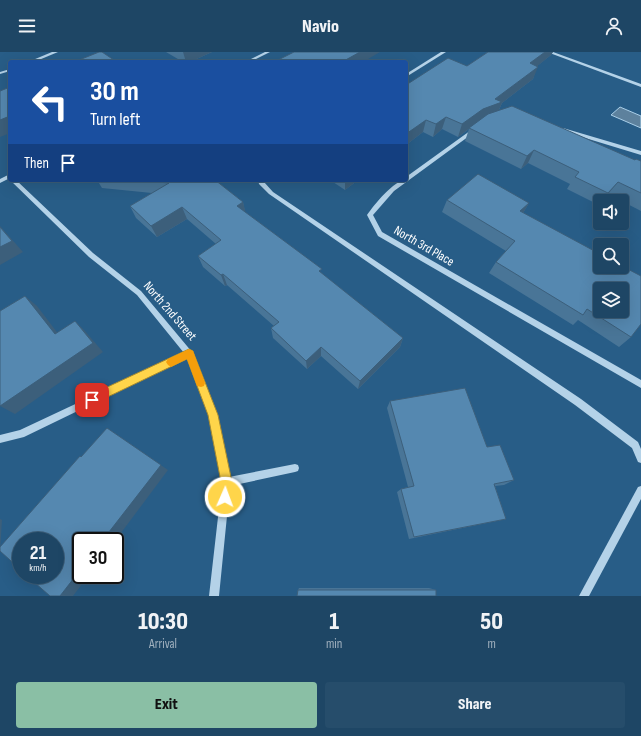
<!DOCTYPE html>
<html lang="en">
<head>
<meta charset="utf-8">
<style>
	:root { --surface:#1e4665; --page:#264d6b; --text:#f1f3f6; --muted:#a1b1bf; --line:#3c5e79; --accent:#8abfa5 }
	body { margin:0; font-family:"Sofia Sans Condensed",sans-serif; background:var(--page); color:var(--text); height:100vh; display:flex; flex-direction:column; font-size:15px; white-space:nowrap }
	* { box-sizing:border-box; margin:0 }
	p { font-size:13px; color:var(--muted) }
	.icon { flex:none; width:22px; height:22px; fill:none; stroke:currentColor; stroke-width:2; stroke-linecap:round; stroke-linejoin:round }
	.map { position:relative; height:544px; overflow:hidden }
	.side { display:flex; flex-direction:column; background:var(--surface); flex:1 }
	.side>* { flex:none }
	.guide { position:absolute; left:8px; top:8px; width:400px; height:122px; border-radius:4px; box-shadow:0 4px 16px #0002,0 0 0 1px var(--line); background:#1a4fa0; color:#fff; overflow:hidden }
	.tools { position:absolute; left:593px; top:142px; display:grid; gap:8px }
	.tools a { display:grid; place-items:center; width:36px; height:36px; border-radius:4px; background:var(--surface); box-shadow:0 4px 16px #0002,0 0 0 1px var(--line); font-size:20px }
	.speed { position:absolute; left:12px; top:480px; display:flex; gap:8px; font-size:20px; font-weight:700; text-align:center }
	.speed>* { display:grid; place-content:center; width:52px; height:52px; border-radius:50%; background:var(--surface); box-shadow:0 4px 16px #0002,0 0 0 1px var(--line); line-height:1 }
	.speed small { font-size:10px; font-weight:400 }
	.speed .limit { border:2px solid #111; border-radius:6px; background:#fff; color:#111 }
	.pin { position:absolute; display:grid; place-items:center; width:34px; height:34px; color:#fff; margin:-17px; border-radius:8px; box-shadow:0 2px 6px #0006 }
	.me { position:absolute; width:44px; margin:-22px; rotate:2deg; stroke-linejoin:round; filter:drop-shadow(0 0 3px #0008) }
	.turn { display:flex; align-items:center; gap:14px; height:84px; padding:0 16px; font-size:18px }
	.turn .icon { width:52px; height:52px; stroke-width:2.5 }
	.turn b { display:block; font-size:28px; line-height:34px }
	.then { display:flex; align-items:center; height:38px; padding:0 16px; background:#0003; gap:8px; font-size:15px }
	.eta { display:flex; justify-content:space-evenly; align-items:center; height:68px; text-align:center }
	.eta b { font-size:24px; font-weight:800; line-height:28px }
	.primary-button { display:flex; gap:8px; margin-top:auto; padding:8px 16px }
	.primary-button a { flex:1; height:46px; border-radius:4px; background:var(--accent); color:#111; font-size:16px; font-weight:800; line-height:46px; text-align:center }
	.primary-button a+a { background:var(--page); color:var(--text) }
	header { display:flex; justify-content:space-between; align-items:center; height:52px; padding:0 16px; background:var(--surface); font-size:18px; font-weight:800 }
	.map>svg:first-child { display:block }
</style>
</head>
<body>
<header><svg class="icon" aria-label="menu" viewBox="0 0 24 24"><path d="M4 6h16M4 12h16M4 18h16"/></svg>Navio<svg class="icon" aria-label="person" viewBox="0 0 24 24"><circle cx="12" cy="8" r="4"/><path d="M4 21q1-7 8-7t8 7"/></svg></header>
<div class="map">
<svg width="641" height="544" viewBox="0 0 641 544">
	<rect width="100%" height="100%" fill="#285d87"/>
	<polygon fill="#5d819d" stroke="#a9cee8" points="620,55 641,64 641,76 611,63"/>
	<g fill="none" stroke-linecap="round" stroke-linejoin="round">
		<g fill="#b4d2e8" fill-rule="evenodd">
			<polygon points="52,0 58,0 34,10 28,10"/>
			<polygon points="265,0 270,0 250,10 245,10"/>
			<polygon points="441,0 446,0 406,25 406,22"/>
			<polygon points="547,0 553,0 641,32 641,35"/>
			<polygon points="10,17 10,19 0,22 0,20"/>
			<path d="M474 76 476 77V79L394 139 373 163 382 180 641 328V336L378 184 367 163C374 153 394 128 406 128V125Z"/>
			<polygon points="559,76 563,76 641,99 641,103 559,78"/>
			<polygon points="10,122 10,126 0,131 0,127"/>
			<polygon points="10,128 16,128 93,201 141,239 192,300 217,363 229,425 295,412 298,413 299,416 298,419 295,420 230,434 219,544 209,544 222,430 209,363 187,306 24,385 0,391 0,383 20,378 184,301 137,243 89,205"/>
			<polygon points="258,128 264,128 264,130 273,140 581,347 638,390 641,397 641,411 638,410 632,396 575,353 269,142 259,132"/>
			<polygon points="641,434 641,447 589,544 579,544 638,435"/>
		</g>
	</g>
	<g fill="#497597">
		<polygon points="166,0 212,0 190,10 183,10"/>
		<polygon points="488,0 553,0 551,3 537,14 533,27 502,51 499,58 635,108 641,109 641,159 608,142 602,149 600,149 600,152 599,153 567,137 570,132 528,111 521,117 465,89 469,77 458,85 442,77 433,85 423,80 406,93 406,33 467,14"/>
		<polygon points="97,128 215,128 243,150 245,160 322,222 403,286 400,295 358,337 321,304 307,317 273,286 271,276 274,274 227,233 225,234 203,215 198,204 216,192 187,167 157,185 136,166 130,154 152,141 102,136"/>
		<polygon points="330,128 358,128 345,138"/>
		<polygon points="447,148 529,151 523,161 631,285 619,295 578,268 573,273 489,221 496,210 506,199 442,160"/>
		<polygon points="390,349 487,395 514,428 504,433 495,434 506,467 409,487 397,440 401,437 408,435 387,356"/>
		<polygon points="299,536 429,536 436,538 298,538"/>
	</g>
	<g fill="#3c5f7b">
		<polygon points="183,0 212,0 190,10 186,10"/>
		<polygon points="360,0 380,0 363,10 342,10"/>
		<polygon points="545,0 553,0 551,3 525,24 530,11"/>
		<polygon points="538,15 533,27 502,51 497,62 478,70 458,85 462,72"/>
		<polygon points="10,64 10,81 0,85 0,68"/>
		<polygon points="446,65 442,77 433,85 436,72"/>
		<polygon points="426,68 423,80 406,93 406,82"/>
		<polygon points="534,98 528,111 521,117 527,104"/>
		<polygon points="345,128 358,128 345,138"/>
		<polygon points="618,130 608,142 602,149 608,141"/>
		<polygon points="243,150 246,162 237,154"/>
		<polygon points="529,151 522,163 520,159"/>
		<polygon points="182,155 187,167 157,185 151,174"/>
		<polygon points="0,174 23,200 0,213"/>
		<polygon points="223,222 227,233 225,234 221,223"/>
		<polygon points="25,244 37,254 66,292 55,282"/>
		<polygon points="75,269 85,279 103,300 15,362 0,354"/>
		<polygon points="403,286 400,295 358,337 360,329"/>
		<polygon points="321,295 321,304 307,317 306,309"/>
		<polygon points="107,376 168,418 115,489 102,489"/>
		<polygon points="0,467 2,468 0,500"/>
		<polygon points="81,517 81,523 89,523 73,544 60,544"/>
	</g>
	<g fill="#5588b0" stroke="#3c5f7b" fill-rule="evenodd">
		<polygon points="99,0 102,0 117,10 74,10"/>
		<polygon points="294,0 360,0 342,10 274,10"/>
		<polygon points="488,0 545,0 530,11 538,15 495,47 502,50 483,57 462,72 446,65 436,72 426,68 406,82 406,33 448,6 467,14"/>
		<polygon points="10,35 10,64 0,68 0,39"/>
		<polygon points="512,54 635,108 636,107 641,109 641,141 618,130 608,141 575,125 579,120 534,98 527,104 469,76 488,62"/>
		<path d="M478 122 529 151 520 159 600 202V215H622V214L641 224V272L631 285 587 257 583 263 496 210 515 189 447 148ZM600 237H622V259H600Z"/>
		<polygon points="135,128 215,128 243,150 237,154 322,217 319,219 403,286 360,329 321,295 306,309 271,276 279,270 223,222 221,223 198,204 221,188 182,155 151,174 130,154 169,131"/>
		<polygon points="0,175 12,189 0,195"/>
		<polygon points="25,244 55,282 75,269 93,291 0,354 0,259"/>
		<polygon points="465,336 487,395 500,393 514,428 494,432 506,467 414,485 401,437 414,434 390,349"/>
		<polygon points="107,376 161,413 102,489 81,489 81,517 60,544 50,544 26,523 55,523 55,489 21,489 21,518 0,499 0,495 80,404 81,405"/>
		<polygon points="298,538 436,538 436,544 297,544"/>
	</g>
	<polygon fill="#ffd54a" stroke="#a68a30" points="189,297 193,299 194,302 218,363 232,430 229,449 225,451 221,449 219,445 221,430 208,363 187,307 95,351 92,353 88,351 87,348 88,344"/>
	<polygon fill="#f59e0b" points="189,297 193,299 205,331 204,334 201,335 197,334 187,307 171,315 168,313 166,310 168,307"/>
	<g text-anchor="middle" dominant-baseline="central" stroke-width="3.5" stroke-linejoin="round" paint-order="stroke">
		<g font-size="13" fill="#fff" stroke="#285d87">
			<text transform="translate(424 194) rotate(30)">North 3rd Place</text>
			<text transform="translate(170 259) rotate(49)">North 2nd Street</text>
		</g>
	</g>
</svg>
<div class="tools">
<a><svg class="icon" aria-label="sound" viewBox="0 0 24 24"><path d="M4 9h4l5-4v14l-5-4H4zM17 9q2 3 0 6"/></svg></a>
<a><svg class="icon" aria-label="search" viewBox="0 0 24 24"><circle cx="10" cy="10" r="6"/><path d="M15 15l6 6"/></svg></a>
<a><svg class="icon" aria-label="layers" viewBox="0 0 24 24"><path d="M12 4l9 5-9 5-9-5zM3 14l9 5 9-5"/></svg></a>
</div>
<div class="speed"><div>21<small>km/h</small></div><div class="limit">30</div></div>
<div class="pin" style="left:92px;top:348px;background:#d93025"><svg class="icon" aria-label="arrive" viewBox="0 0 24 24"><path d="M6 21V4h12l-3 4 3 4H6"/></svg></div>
<svg class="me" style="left:225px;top:445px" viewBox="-20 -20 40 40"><circle r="17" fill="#ffd54a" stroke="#fff" stroke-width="3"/><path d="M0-11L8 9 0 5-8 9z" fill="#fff"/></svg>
<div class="guide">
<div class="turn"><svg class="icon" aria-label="left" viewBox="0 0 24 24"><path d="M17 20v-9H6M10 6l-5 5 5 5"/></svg><div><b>30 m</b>Turn left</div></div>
<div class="then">Then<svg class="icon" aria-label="arrive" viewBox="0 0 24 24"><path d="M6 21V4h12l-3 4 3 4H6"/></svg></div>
</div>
</div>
<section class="side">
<div class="eta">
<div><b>10:30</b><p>Arrival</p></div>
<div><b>1</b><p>min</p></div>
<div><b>50</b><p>m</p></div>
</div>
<div class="primary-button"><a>Exit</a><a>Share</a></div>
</section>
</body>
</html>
